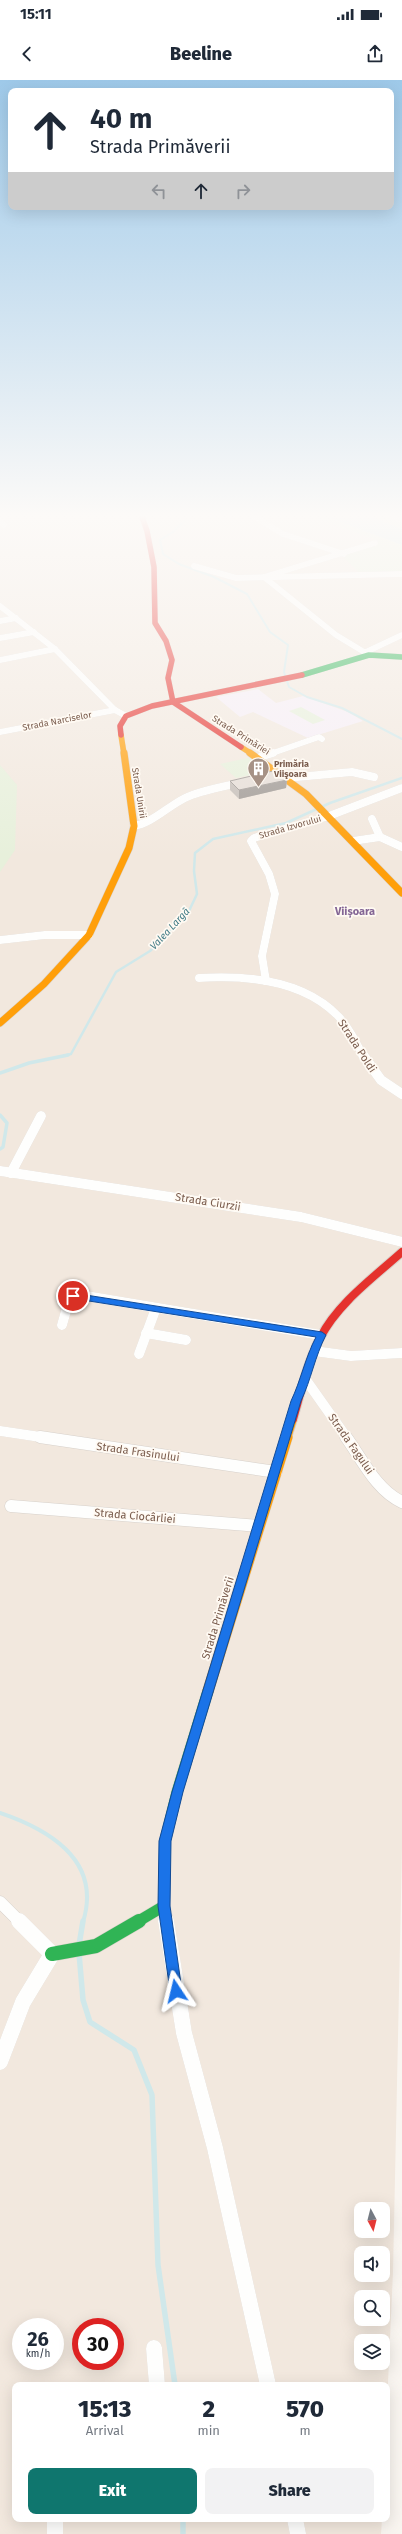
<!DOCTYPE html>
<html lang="en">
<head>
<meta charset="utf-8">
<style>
	:root { --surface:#fff; --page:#f2f2f3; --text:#1f2937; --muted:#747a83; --accent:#0f766e }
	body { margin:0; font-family:"Fira Sans",sans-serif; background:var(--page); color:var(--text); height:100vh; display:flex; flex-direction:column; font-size:15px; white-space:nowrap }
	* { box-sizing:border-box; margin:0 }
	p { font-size:13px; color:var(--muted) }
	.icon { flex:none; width:22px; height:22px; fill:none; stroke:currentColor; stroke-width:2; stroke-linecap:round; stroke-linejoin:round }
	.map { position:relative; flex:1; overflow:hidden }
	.drawer { position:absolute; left:12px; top:2302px; width:378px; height:140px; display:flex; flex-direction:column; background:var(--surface); border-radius:8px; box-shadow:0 4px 16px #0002 }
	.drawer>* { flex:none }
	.top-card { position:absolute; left:8px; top:8px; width:386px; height:122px; border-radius:8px; box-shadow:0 4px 16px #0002; background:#fff; color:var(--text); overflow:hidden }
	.needle { width:26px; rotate:173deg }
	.buttons { position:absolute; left:354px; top:2122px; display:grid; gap:8px }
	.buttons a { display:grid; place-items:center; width:36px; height:36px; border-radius:8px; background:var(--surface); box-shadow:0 4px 16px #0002; font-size:20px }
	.speed { position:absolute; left:12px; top:2238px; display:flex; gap:8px; font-size:20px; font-weight:700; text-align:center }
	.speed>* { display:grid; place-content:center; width:52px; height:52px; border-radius:50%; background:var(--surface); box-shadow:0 4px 16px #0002; line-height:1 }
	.speed small { font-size:10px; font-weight:400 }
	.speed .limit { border:6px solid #d22; background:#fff; color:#111 }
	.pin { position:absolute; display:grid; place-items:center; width:34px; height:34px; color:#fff; margin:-17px; border:2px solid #fff; border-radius:50%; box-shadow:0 1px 4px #0007 }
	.me { position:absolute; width:44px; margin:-22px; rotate:350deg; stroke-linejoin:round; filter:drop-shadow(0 0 3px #0008) }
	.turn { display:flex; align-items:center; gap:14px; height:84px; padding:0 16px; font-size:18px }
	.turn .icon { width:52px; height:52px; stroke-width:2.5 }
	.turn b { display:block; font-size:28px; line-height:34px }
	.lanes { display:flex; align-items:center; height:38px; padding:0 16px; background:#0003; justify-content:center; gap:20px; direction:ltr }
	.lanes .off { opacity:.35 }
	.eta { display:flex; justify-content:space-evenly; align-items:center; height:68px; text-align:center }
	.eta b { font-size:24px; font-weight:800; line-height:28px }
	.primary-button { display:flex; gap:8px; margin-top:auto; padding:8px 16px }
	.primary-button a { flex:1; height:46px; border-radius:8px; background:var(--accent); color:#fff; font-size:16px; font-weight:800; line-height:46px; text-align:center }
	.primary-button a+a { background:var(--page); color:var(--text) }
	.status { display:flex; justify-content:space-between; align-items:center; height:28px; padding:0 20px; background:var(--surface); direction:ltr }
	.status svg { height:11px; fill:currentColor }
	header { display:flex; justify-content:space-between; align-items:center; height:52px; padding:0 16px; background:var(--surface); font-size:18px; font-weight:800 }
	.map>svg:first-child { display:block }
</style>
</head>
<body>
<div class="status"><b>15:11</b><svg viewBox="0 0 49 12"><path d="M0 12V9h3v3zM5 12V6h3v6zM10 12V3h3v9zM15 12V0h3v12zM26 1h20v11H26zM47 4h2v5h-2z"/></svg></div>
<header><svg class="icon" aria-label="back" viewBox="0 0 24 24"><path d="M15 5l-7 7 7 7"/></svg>Beeline<svg class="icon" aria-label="share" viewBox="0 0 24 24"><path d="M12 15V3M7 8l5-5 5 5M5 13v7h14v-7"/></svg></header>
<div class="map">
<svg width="402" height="2454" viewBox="0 0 402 2454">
	<rect width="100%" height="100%" fill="#f9f5f0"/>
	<path fill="#f2e8de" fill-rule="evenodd" d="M0 434H305L380 461 402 494V1769L393 2192 387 2325V2305H15V2439H382L381 2454H0ZM361 2129H383V2151H361ZM361 2173H383V2195H361ZM361 2217H383V2239H361ZM21 2247H55V2281H21ZM81 2247H115V2281H81ZM361 2261H383V2283H361Z"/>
	<polygon fill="#f6eef6" points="258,609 276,623 303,616 348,632 363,641 308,658 253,632 240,637 216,617"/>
	<g fill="#e7f0db">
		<polygon points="305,434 319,434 402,465 402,494 361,495 343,476 379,461"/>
		<polygon points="365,434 379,434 402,443 402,449"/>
		<polygon points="301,627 325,640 313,644 289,631"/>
		<polygon points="252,677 268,691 236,698 220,684"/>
		<polygon points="0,685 17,705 15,770 0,792"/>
	</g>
	<polygon fill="#d0e8ea" points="319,434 365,434 402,449 402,465"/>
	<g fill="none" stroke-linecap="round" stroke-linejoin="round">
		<polyline stroke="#d0e8ea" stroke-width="2" points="191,434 173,452 160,460 163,474 179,484 214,497 247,514 270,552 288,565 284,592 289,607 307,617 342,628 402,659"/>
		<polyline stroke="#d0e8ea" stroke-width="2.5" points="63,976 71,974 116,892 150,871 188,833 197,814 194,791 195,773 213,759 286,743 330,723 402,698"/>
		<g stroke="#d0e8ea" stroke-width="3.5">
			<polyline points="0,993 29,983 68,975"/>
			<polyline points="0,1035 7,1043 3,1067 0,1069"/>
		</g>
		<path stroke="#d0e8ea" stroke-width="4" d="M0 1733C50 1750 102 1781 83 1842"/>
		<g stroke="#d0e8ea" stroke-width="5.5">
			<polyline points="79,1865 83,1841"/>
			<polyline points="79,1873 83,1920 90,1942 134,1970 152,2015 158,2185 175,2305"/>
			<polyline points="183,2439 183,2454"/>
		</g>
		<defs>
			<g id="street-far4">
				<polyline points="250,434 283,454 344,474"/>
				<polyline points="0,441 4,445"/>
				<polyline points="194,486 236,498 402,494"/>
				<polyline points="0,526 55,569 115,630 126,636"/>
				<polyline points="0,541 16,538"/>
				<polyline points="0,558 34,552"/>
				<polyline points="366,572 402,555"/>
				<polyline points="369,575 336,555 264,497 375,463"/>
				<polyline points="0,580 55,569"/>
				<polyline points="0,652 115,630"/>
				<polyline points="270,674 319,657 322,659"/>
			</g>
			<g id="street-far3">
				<polyline points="260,677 273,673"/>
				<polyline points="286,698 352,692 374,697"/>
				<polyline points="372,739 380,757 402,767"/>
				<path d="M134 746C152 743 167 727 185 718 202 710 224 707 242 702"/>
				<polyline points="353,761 380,757"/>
				<polyline points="0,860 45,855 89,855"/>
				<path d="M199 898C247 895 304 900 339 937 349 948 356 962 363 976"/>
				<polyline points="266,901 262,876 275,814 269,794 251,761 254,758 329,736 402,708"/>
			</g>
			<g id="street-far2">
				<polyline points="363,975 381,1000 402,1014"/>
				<polyline points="0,1091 301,1137 402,1162"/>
				<polyline points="11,1093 41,1036"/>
				<polyline points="62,1245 70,1217 86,1216 321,1255"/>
				<polyline points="146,1253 186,1260"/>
				<polyline points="314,1271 351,1276 402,1273"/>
				<polyline points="139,1274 156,1228"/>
				<polyline points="306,1300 347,1358"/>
				<polyline points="0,1351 47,1358"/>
			</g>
			<g id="street-far1">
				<polyline points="40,1357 276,1392"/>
				<path d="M346 1357C362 1379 376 1410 402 1422"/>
				<polyline points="11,1426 258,1446"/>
				<polyline points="0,1822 20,1842"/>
				<polyline points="164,1826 167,1842"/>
			</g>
			<g id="street">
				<polyline points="166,1841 184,1953 215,2068 268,2305"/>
				<polyline points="0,1982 23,1922 52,1874 19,1841"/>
				<polyline points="154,2268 157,2305"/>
				<polyline points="55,2439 55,2454"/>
				<polyline points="295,2439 298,2454"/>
			</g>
			<polyline id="fast-far2" points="302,595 369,575 402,577"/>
			<polyline id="fast-far1" points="137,1842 164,1826 165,1761 177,1712 208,1611"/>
			<polyline id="fast" points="52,1874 96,1866 139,1841"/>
			<g id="slow-far3">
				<polyline points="121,655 124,674"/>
				<polyline points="241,667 252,674"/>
			</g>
			<g id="slow-far2">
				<polyline points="250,673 306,714 402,813"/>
				<polyline points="0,943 44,904 89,855 129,768 134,746 124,673"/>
			</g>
			<polyline id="slow-far1" points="287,1358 293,1339"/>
			<polyline id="slow" points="208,1611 287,1357"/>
			<g id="jam-far1">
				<polyline points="141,434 147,451 154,487 155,543 166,561 172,580 168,598 173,622 241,667"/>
				<polyline points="121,655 120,646 126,636 152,626 302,595"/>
			</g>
			<path id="jam" d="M293 1339C301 1312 307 1283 320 1258 338 1223 373 1198 402 1172"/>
		</defs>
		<use href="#street-far4" stroke="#d7d1cb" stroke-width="6"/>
		<use href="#street-far3" stroke="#d7d1cb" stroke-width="8"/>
		<use href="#street-far2" stroke="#d7d1cb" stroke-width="10"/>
		<use href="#street-far1" stroke="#d7d1cb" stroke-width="13"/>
		<use href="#street" stroke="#d7d1cb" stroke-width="16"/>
		<use href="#fast-far2" stroke="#d9d2cb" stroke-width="6"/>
		<use href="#fast-far1" stroke="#d9d2cb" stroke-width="12"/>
		<use href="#fast" stroke="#d9d2cb" stroke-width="15"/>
		<use href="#slow-far3" stroke="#d9d2cb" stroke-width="6"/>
		<use href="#slow-far2" stroke="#d9d2cb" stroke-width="8"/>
		<use href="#slow-far1" stroke="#d9d2cb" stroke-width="10"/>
		<use href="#slow" stroke="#d9d2cb" stroke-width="12"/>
		<use href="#jam-far1" stroke="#d9d2cb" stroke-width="6"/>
		<use href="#jam" stroke="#d9d2cb" stroke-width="10"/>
		<use href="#street-far4" stroke="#fefefd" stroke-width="6"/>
		<use href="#street-far3" stroke="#fefefd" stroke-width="8"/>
		<use href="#street-far2" stroke="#fefefd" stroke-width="10"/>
		<use href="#street-far1" stroke="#fefefd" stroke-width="12"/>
		<use href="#street" stroke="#fefefd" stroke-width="16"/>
		<use href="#fast-far2" stroke="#30b455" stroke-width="5.5"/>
		<use href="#fast-far1" stroke="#30b455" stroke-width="11"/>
		<use href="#fast" stroke="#30b455" stroke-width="14"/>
		<use href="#slow-far3" stroke="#ff9f0a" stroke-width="5.5"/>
		<use href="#slow-far2" stroke="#ff9f0a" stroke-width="7"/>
		<use href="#slow-far1" stroke="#ff9f0a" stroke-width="8"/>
		<use href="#slow" stroke="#ff9f0a" stroke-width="11"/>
		<use href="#jam-far1" stroke="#e5322d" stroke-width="5.5"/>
		<use href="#jam" stroke="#e5322d" stroke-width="8"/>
	</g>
	<polygon fill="#c6bfb9" points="287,700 286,708 239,719 230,710 230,701"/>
	<polygon fill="#a19b96" points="287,700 286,708 239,719 239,710"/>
	<polygon fill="#e6ded7" stroke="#a19b96" points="277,690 287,700 239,710 230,701"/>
	<linearGradient id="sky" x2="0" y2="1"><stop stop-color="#9ec9e9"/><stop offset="0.56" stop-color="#fcfaf8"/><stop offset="1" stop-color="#fcfaf8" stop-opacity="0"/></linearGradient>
	<rect width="402" height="778" fill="url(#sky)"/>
	<path fill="#1a73e8" stroke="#114b97" d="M73 1213 322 1252 326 1255C315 1276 311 1300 301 1321L183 1712 171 1761 170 1826 182 1911 180 1915 176 1917 171 1915 170 1911 158 1826 159 1761 172 1712 291 1321C301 1300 305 1278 316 1257L70 1218V1214Z"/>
	<defs>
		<symbol id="building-pin" viewBox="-11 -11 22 30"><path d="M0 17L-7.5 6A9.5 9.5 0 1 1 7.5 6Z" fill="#a69286" stroke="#fffaf3"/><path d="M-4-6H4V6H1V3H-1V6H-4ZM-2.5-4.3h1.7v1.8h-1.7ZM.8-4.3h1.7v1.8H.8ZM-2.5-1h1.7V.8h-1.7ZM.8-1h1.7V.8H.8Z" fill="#fff"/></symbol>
	</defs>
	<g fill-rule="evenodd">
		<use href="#building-pin" x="246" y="676" width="25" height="34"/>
	</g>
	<g text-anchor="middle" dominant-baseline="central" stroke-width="3.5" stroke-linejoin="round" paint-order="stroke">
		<g font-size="9" fill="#7a5c4d" stroke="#fffaf3">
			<text transform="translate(57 641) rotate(-11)">Strada Narciselor</text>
			<text transform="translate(241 655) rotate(32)">Strada Primăriei</text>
			<text transform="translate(139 713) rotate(81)">Strada Unirii</text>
			<text transform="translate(290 747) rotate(-16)">Strada Izvorului</text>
		</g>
		<g font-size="9" font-weight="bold" fill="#7a5c4d" stroke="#fffaf3" text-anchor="start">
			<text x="274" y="684">Primăria<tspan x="274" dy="10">Viişoara</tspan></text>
		</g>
		<g font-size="10" font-style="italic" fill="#437c86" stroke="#fffaf3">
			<text transform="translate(170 849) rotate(-47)">Valea Largă</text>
		</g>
		<g font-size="11" font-weight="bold" fill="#846695" stroke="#fffaf3">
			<text x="355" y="831">Viișoara</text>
		</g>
		<g font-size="11" fill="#7a5c4d" stroke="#fffaf3">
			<text transform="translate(357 966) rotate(57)">Strada Poldi</text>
			<text transform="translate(208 1122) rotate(9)">Strada Ciurzii</text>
			<text transform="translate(351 1364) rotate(55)">Strada Fagului</text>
			<text transform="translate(138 1372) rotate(8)">Strada Frasinului</text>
			<text transform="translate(135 1436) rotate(5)">Strada Ciocârliei</text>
			<text transform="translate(218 1538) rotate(-73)">Strada Primăverii</text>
		</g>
	</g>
</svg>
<div class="buttons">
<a><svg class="needle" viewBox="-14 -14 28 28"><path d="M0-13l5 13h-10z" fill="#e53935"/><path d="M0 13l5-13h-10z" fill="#747a83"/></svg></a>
<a><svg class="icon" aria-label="sound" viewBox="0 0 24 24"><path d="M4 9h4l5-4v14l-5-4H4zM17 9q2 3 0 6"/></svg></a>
<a><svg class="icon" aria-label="search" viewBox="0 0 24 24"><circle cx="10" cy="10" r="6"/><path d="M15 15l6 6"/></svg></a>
<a><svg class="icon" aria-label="layers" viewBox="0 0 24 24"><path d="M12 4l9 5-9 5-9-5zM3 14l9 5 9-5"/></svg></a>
</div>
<div class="speed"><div>26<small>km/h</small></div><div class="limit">30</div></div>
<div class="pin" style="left:73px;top:1216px;background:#d93025"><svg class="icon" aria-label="arrive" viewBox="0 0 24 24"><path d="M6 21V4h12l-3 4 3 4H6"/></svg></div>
<svg class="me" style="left:176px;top:1911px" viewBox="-20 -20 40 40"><path d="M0-17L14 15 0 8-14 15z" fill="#1a73e8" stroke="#fff" stroke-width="4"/></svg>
<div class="top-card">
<div class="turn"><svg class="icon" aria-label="ahead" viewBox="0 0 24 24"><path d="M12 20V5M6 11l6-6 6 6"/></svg><div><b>40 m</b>Strada Primăverii</div></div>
<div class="lanes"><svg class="icon off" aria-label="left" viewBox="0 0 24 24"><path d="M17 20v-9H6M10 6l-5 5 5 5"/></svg><svg class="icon" aria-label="ahead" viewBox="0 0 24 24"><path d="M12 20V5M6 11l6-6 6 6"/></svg><svg class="icon off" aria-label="right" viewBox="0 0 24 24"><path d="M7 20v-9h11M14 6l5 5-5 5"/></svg></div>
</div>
<section class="drawer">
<div class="eta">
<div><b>15:13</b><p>Arrival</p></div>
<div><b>2</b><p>min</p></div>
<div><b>570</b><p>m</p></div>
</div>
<div class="primary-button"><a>Exit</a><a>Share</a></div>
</section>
</div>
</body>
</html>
